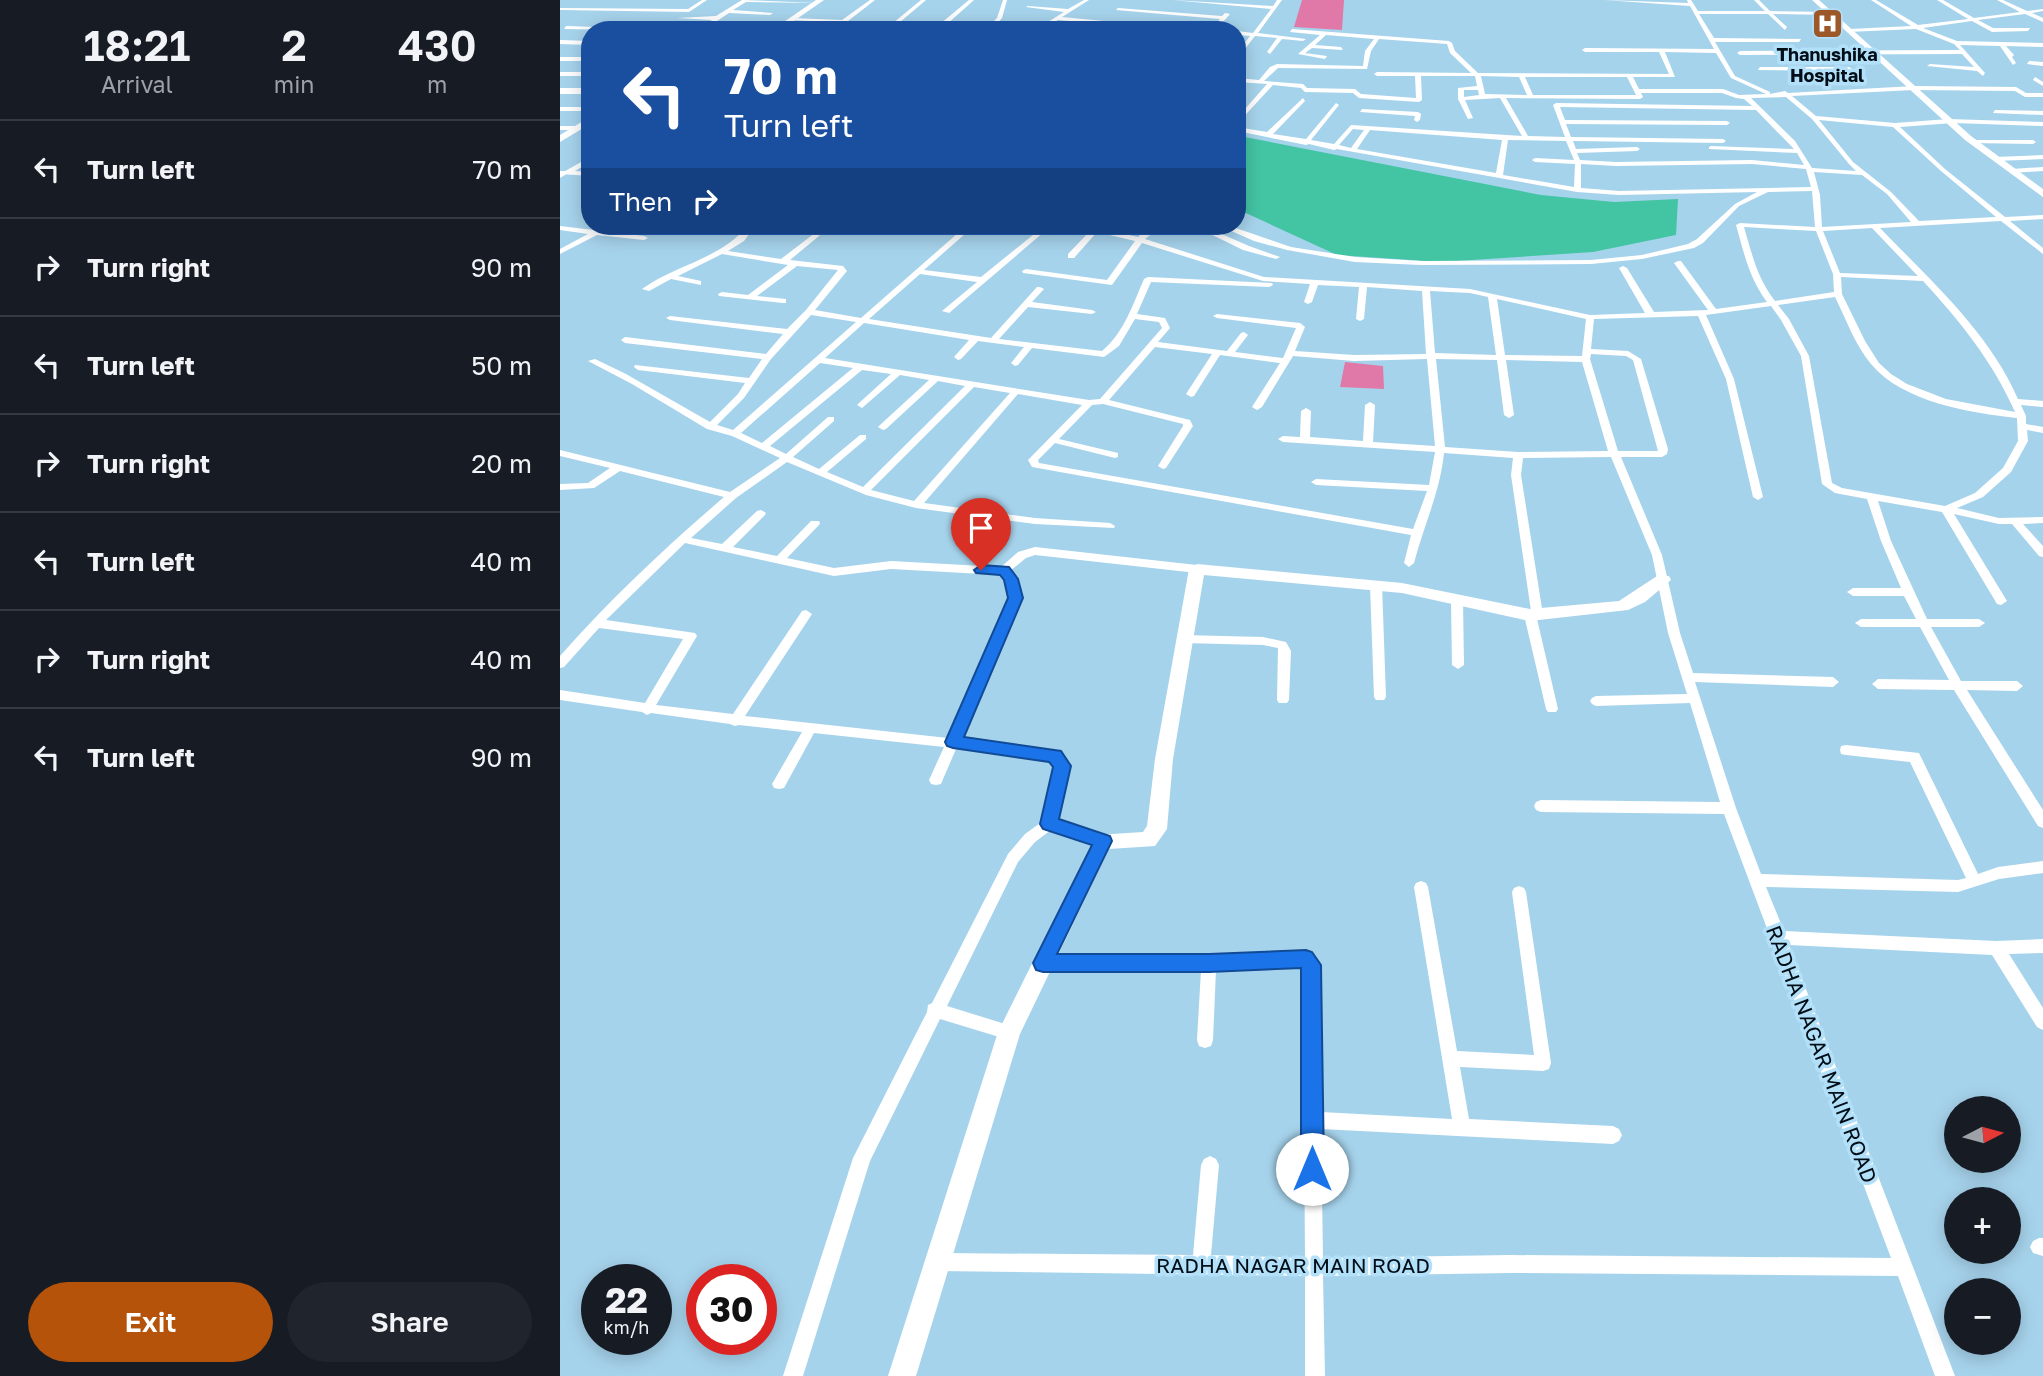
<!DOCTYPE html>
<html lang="en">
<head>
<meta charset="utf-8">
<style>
	:root { --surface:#171b24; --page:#20242c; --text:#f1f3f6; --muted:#9ea1a6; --line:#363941; --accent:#b45309 }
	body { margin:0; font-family:"Golos Text",sans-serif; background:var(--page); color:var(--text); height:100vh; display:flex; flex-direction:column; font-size:26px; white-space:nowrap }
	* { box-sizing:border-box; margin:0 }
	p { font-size:23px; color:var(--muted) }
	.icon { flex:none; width:38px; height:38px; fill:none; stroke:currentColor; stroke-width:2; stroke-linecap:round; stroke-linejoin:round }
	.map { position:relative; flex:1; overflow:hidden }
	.drawer { display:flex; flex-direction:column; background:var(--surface); width:560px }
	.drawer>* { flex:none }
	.guide { position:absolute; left:21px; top:21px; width:665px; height:214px; border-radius:28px; box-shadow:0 4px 18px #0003; background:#1a4fa0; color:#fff; overflow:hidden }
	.needle { width:46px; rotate:84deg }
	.tools { position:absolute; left:1384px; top:1096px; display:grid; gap:14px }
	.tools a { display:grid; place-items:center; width:77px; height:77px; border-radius:50%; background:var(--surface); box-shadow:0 4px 18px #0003; font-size:35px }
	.speed { position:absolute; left:21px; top:1264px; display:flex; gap:14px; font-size:35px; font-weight:700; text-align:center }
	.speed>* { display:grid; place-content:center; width:91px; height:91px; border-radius:50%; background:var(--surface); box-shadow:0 4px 18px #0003; line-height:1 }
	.speed small { font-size:18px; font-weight:400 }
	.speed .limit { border:10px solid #d22; background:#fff; color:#111 }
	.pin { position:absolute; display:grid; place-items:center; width:60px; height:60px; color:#fff; margin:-72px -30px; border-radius:50% 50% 50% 0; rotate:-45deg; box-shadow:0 0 7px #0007 }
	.pin .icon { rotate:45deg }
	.me { position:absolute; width:77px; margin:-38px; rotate:0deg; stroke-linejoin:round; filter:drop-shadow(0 0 5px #0008) }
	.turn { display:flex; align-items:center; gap:24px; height:147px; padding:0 28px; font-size:32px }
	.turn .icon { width:91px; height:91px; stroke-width:2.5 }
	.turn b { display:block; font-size:49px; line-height:60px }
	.then { display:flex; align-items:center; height:66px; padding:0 28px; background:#0003; gap:14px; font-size:26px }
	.eta { display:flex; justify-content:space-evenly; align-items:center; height:119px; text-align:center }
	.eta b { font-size:42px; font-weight:600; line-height:49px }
	.button { display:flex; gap:14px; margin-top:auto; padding:14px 28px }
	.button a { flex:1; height:80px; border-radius:42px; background:var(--accent); color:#fff; font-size:28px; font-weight:600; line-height:80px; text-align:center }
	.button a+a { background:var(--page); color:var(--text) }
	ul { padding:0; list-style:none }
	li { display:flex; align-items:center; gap:21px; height:98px; padding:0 28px; border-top:2px solid var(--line) }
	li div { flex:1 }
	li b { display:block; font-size:26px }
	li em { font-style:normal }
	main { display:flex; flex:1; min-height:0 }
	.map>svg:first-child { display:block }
</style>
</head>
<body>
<main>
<section class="drawer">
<div class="eta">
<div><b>18:21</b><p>Arrival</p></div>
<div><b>2</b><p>min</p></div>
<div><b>430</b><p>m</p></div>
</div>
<ul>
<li><svg class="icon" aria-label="left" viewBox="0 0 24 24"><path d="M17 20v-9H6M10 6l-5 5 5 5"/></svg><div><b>Turn left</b></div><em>70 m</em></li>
<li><svg class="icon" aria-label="right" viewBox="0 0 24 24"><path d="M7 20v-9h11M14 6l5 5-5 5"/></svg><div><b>Turn right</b></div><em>90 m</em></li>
<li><svg class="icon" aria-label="left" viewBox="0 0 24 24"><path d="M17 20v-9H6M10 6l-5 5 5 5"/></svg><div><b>Turn left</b></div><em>50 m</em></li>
<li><svg class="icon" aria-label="right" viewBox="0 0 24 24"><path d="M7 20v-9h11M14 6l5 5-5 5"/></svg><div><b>Turn right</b></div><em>20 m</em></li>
<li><svg class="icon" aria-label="left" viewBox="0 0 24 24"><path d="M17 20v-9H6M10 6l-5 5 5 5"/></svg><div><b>Turn left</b></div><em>40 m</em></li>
<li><svg class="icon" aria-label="right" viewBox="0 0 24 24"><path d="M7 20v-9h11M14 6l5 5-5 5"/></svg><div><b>Turn right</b></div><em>40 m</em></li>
<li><svg class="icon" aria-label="left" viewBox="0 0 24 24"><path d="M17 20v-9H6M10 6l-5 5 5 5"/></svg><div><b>Turn left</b></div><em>90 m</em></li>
</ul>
<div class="button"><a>Exit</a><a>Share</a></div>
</section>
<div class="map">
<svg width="1483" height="1376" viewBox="0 0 1483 1376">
	<rect width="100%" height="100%" fill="#a6d3ec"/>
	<g fill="#e079a8">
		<polygon points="742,0 784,0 782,30 734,27"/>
		<polygon points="785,362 823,366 824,389 780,387"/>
	</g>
	<polygon fill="#43c5a4" points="685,137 981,195 1054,202 1118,199 1116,235 1033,252 881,262 777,255 677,209 677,145"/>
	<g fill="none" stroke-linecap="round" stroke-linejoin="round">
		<g fill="#fff" fill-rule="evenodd">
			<polygon points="142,0 147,0 129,12 0,10 0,8 128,9"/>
			<polygon points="182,0 258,3 186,2 173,10 213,13 210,15 169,13 154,23 227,24 225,27 149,26 143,30 137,30 152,20 117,18 156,16"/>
			<polygon points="310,0 315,0 288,21 333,23 361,0 366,0 339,23 380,24 409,0 414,0 386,25 429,26 437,18 443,0 447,0 442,18 432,30 229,20 232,18 282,20"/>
			<polygon points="524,0 529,0 502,17 638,30 615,30 498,20 481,30 475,30 504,12 466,7 468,6 508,9"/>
			<polygon points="612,0 713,6 717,0 722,0 698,33 746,39 743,41 722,39 710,54 707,52 717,38 695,36 677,59 677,53 690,36 677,35 677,31 693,33 711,9"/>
			<path d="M1044 0 1128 3 1127 0H1131L1138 11H1205L1194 0H1199L1210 11 1271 12 1269 15 1213 14 1227 27 1225 30 1208 14H1139L1154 38 1241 39 1239 42H1155L1175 76 1210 92V94L1225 91 1228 93 1354 86 1456 87 1466 93H1483V97H1465L1455 91 1354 90 1232 96 1256 116 1335 123 1389 119 1483 122V126L1393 123 1340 127 1385 169 1445 217 1483 215V219L1450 221 1483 248V254L1441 221 1320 228C1370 280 1429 332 1458 399L1483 401V407L1461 405 1466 416V424L1483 427V433L1467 430 1468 441 1451 472 1423 497 1397 508 1439 518 1483 517V523L1463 524 1483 546V557L1479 556 1452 524H1439L1394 514 1447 601 1441 605 1437 604 1382 512 1318 501 1331 541 1367 619H1419L1425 623 1419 627H1371L1401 681H1457L1463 686 1457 691 1407 690 1483 810V828L1478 826 1394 690 1318 689 1312 684 1318 679 1389 680 1360 627H1301L1295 623 1301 619H1356L1344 596H1293L1287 592 1293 588H1341L1321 541 1307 499 1275 493 1262 484 1241 356 1221 320 1211 306 1146 315 1174 379 1203 497 1198 500 1193 497 1166 379 1138 316 1034 319 1031 349 1068 351 1081 359 1108 449 1107 454 1102 457H1061L1102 555 1120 633 1133 673 1273 677 1279 682 1273 687 1135 682 1176 808 1201 874 1398 880 1406 878 1350 762 1286 755 1281 754 1280 750 1281 746 1286 745 1359 753 1418 874 1438 867 1483 861V873L1439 879 1398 892 1206 887 1224 931 1436 941 1483 939V953L1449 954 1483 1008V1030L1477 1027 1432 955 1229 945 1395 1376H1375L1338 1276 950 1273 763 1276 765 1376H745V1276L377 1271 370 1269 368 1262 370 1255 377 1253 633 1255 641 1165 644 1159 650 1156 656 1159 659 1165 651 1255 745 1258 743 967 656 970 653 1040 651 1046 645 1048 639 1046 637 1040 641 970H483L478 968 475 963 478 958 483 956H649L739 952 754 956 759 965 761 1112 892 1119 854 887 856 883 861 881 866 883 868 887 897 1051 974 1055 952 892 954 888 959 886 964 888 966 892 991 1063 989 1069 983 1071 900 1067 909 1119 1053 1126 1059 1129 1062 1135 1059 1141 1053 1144 761 1129 763 1258 950 1255 1331 1258 1164 814 981 812 976 810 974 806 976 802 981 800 1160 802 1130 703 1036 706 1032 704 1030 701 1032 698 1036 696 1127 694 1108 633 1092 555 1051 457 963 458 961 475 983 615 977 619 998 709 996 712H988L986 709 964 615 966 612 971 611 951 475 953 458 884 453C880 492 864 525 854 563L849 567 844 563 851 535 472 467 468 460 470 458 522 405 458 394 364 503 475 518 550 523 555 526 554 528 475 524 356 508 306 495 227 462 176 498 131 538 162 544 197 511 201 510 206 513 205 515 173 547 217 556 251 521H259L260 523 259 525 227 558 274 568 331 561 441 567 458 552 475 547 637 565 642 569 637 573 475 555 466 558 450 571 457 579 461 599 400 739 499 752 509 766 497 821 548 837 550 841 548 845 543 847 491 830 475 842 458 862 387 1006 455 1027 457 1032 455 1037 449 1040 380 1019 310 1161 243 1376H223L293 1158 367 1012 368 1005 372 1003 448 854 465 834 483 821 495 767 490 761 396 749 381 784 376 785 371 784 369 780 384 747 254 733 224 788 219 789 214 788 212 784 242 732 179 725 175 726 170 724 91 713 87 715 82 712 0 700V690L85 703 123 639 39 628 4 667 0 668V656C50 599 106 547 164 497L60 471 34 488 0 490V484L28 483 50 468 0 456V450L170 492 220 458 172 436 147 429 72 384 28 361 35 359 66 374 150 422 178 394 185 383 78 370 74 367 75 365 189 378 202 359 65 343 61 340 65 337 206 354 223 334 110 320 106 318 110 316 227 329 246 310 278 270 237 266 197 296 226 299V303H223L159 296 158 294 162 292 188 295 228 265 162 254 118 276 141 281V285L111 279 89 291 82 289C115 265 161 259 187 226H195L184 241 168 251 221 259 264 226H271L230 260 283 266 287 271 255 310 301 318 406 226H414L364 270 421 277 484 226H491L389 313 382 311 417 282 360 274 309 319 431 338 477 287H480L484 289 472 302 532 310 536 312 532 314 468 307 439 339 542 351C564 333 573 304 584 279L588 277 712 283 713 285 709 287 591 282 577 314 605 318 610 328 598 342 667 351 681 333 684 332 688 335 675 352 723 358 736 328 657 318 653 316 657 314 740 323 745 327 735 351 794 355 866 354 862 291 807 287 804 319 800 321 796 319 799 287 758 285 752 302 748 304 744 302 750 284 703 281 582 243 552 285 463 273 462 271 466 269 547 280 575 241 537 232 514 258H508V254L530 231 515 226H527L578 237 589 227H595V231L585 239 704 277 910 289 1030 315 1085 313 1059 268 1063 266 1067 268 1094 312 1148 310 1114 263 1118 261H1121L1156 309 1207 302C1189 278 1184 253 1176 225L1180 223 1255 227 1252 191 1208 192 1179 206 1143 243 1134 248 1082 259 1031 264 861 265 795 262 727 250 694 241 660 226H670L731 247 795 257 861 261 1031 260 1082 255 1128 244 1137 239 1175 204 1197 192 1059 195 1017 192 777 149 774 150 749 144 746 145 677 131V127L707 132 743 98 745 101 713 134 746 139 776 103 779 105 751 140 774 144 791 125 962 136 940 98 905 100 913 118 908 119 898 99V88L917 86 915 76H861L862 100 859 102 799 98 793 93 745 92 741 88 713 85 677 124V118L707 84 677 82V78L699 80 710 67 717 64 803 66 805 51 814 39 766 35 755 45 781 47 783 50 752 48 745 53 767 56 765 59 738 54 760 35 730 32 732 29 889 41 892 43 895 51 918 73 1109 74 1099 52H1025L1022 50 1025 48 1154 49 1130 6ZM819 39 887 44 890 53 911 73 817 72 814 74 817 76H855L856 98 801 94 795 89 747 88 743 84 704 81 718 68 807 69 811 51ZM1105 52 1156 53 1171 78 1206 94 1179 95 1163 89H1079L1073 77H1115ZM921 76 959 77 967 95 925 94ZM965 77H1067L1076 95H973ZM904 90H918L919 95 904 97ZM1081 93H1162L1176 98 1184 99 1192 106 996 103 993 105 1005 137 968 136 946 98 1080 99 1083 97ZM1226 97 1252 119 1289 164 1296 171 1252 168 1235 141 1191 98ZM1000 107 1196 110 1234 149 1151 146 1149 147V149L1237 153 1244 165 1192 160 1056 162 1020 160 1017 153 1077 151 1080 149 1077 147 1016 149 1013 141 1163 143 1166 141 1163 139 1011 137 1006 124 1167 125 1170 123 1167 121 1005 120ZM1259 120 1333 127 1381 171 1436 217 1359 221 1331 192 1293 162ZM793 129 804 130 791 148 779 145ZM810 130 942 140 936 173 797 149ZM948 140 1006 141 1014 160 975 158 972 160 975 162 1015 164 1014 187 943 175ZM1021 164 1056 166 1192 164 1246 169 1251 187 1059 191 1021 188ZM1254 172 1302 175 1327 194 1351 222 1262 227 1260 195ZM1184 227 1256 231 1273 274 1274 292 1215 301C1197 278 1192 254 1184 227ZM1312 228 1353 271 1358 276 1280 273 1263 231ZM1281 277 1363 281C1400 321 1433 362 1455 412L1386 399 1347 384 1331 374 1319 363 1305 341 1282 294ZM870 291 910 293 928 297 936 355 875 353ZM1275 297C1286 319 1295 345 1311 364 1342 402 1411 413 1457 418L1458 441 1443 468 1415 493 1385 506 1282 488 1272 483 1249 356 1229 319 1218 305ZM937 299 1026 319 1022 356 945 355ZM251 315 296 322 173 430 157 425 184 398 211 359ZM575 319 599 322 602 328 540 399 529 400 265 358 304 323 409 340 394 357 398 360 401 359 418 341 464 347 451 363 455 366 458 365 472 348 544 357 559 346ZM595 347 652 354 626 394 631 397 634 396 660 355 720 363 692 407 697 410 702 407 733 356 794 361 867 359 875 446 813 442 815 405 810 402 805 405 803 441 750 437 751 411 746 408 741 411 740 437 723 436 718 439 723 442 875 452 869 485 756 479 751 482 756 485 867 491 853 529 479 463 478 460 495 443 555 458 558 457V453L499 439 532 405 543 404 623 424V426L598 466 603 469 606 468 633 426 630 420 549 400ZM1031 354 1066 356 1073 360 1098 451H1058L1030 359ZM876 359 937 360 944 415 949 418 954 415 946 360 1022 362 1048 451 958 452 885 447ZM260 363 293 368 202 443 181 433ZM302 370 331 374 299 403 297 405 302 408 340 375 369 380 320 425 318 427 323 430 326 429 378 381 405 386 303 487 267 472 306 439V435H300L259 469 233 457 274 421V417H268L226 454 210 446ZM414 387 450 393 354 501 311 490ZM125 543 274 576 331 569 441 575 446 580 449 599 388 738 185 716 252 614 246 610 242 611 173 714 96 705 137 636 135 633 46 620Z"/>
			<polygon points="1311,0 1316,0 1358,25 1408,19 1377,0 1383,0 1414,18 1460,12 1437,0 1443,0 1467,11 1483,9 1483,11 1472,13 1483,18 1483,22 1465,14 1418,20 1433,28 1470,28 1468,31 1432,32 1412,21 1363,28 1397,41 1483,43 1483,47 1446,46 1454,55 1452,57 1456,63 1453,65 1440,46 1400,45 1425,73 1423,76 1417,71 1367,66 1370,64 1414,67 1402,54 1180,55 1177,53 1180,51 1400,50 1394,44 1356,29 1287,32 1289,29 1351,26"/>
			<polygon points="558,8 662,16 665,13 670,14 656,30 651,30 660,19 556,10"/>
			<polygon points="6,26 67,28 69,30 4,29"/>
			<polygon points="0,40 30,41 30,45 0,44"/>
			<rect x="0" y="57" width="30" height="4"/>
			<polygon points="1469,61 1483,62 1483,66 1467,64"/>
			<polygon points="1200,67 1289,67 1292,69 1289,71 1198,70"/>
			<rect x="0" y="72" width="30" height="4"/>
			<polygon points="1475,77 1483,82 1483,86 1473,80"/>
			<rect x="0" y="107" width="30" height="4"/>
			<polygon points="802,109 858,112 861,114 860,120 857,122 854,120 855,116 800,112"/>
			<polygon points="1435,110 1483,111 1483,115 1433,113"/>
			<polygon points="0,126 17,126 20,128 17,130 0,130"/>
			<polygon points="1413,140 1473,140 1476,142 1473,144 1411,143 1411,141"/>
			<polygon points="1483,155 1483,159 1435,161 1432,159 1435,157"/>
			<polygon points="30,157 30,162 15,171 30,172 30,176 0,174"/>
			<polygon points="1483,167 1483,171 1451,173 1448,171 1451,169"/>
			<polygon points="0,226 84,236 88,238 84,240 37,235 0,254 0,249 28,234 0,230"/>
			<polygon points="634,226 643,226 689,246 720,257 716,259 683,250"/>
			<polygon points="816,581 822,585 826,697 824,700 816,700 814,697 810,585"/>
			<polygon points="897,598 903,602 904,665 898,669 892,665 891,602"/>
			<polygon points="623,635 703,637 726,642 731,651 729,700 727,703 719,703 717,700 718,648 703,645 623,643 617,639"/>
			<polygon points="1479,1238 1483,1238 1483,1256 1473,1253 1470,1247 1473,1241"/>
		</g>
		<g fill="#fff" fill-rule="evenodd">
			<polygon points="256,0 264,0 221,30 212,30"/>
			<polygon points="1252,0 1259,0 1411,136 1483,189 1483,197 1405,140"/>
			<rect x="0" y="88" width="30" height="6"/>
			<polygon points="30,117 30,124 0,142 0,135"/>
			<polygon points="0,171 6,171 8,173 0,178"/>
			<polygon points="637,564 842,583 970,609 1059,601 1097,576 1109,576 1111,580 1085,602 1068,610 970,621 842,593 644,575 613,759 607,829 595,846 549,849 460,1034 356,1376 328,1376 438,1032 536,835 583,832 587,826 595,759 629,569"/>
		</g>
	</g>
	<polygon fill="#1a73e8" stroke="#114b97" stroke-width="2" points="421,565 449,567 458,579 463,598 404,737 501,751 511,766 499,819 550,836 552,841 497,954 649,954 746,950 752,952 761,965 764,1169 760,1177 752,1180 744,1177 741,1169 741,968 649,972 483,972 476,970 473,963 532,845 483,829 480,824 493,767 489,762 393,748 387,746 385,742 448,598 444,580 440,575 416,573 414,570"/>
	<defs>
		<symbol id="hospital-square" viewBox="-11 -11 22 22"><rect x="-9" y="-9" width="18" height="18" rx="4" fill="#9c5829" stroke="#b3e0f9"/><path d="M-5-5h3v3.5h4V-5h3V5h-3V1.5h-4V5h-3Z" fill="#fff"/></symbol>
	</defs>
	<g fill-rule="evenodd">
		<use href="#hospital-square" x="1250" y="6" width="35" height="35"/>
	</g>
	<g text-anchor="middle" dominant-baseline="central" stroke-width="7" stroke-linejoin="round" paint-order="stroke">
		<g font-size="18" font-weight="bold" fill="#010e17" stroke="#b3e0f9">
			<text x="1267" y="54">Thanushika<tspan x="1267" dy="21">Hospital</tspan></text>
		</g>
		<g font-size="21" fill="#010e17" stroke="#b3e0f9">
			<text transform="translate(1262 1054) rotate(69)">RADHA NAGAR MAIN ROAD</text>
			<text x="733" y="1265">RADHA NAGAR MAIN ROAD</text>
		</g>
	</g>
</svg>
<div class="tools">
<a><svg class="needle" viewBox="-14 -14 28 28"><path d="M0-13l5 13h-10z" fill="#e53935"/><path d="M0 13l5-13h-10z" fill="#9ea1a6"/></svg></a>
<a>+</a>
<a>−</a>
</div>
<div class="speed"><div>22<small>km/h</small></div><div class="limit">30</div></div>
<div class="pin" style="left:421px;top:570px;background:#d93025"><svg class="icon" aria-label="arrive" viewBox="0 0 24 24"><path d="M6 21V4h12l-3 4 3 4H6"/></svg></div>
<svg class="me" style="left:752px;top:1169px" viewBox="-20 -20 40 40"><circle r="19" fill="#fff"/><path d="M0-13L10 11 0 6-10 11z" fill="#1a73e8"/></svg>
<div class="guide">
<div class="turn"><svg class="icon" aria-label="left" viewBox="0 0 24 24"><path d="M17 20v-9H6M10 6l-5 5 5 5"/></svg><div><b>70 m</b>Turn left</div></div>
<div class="then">Then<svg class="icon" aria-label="right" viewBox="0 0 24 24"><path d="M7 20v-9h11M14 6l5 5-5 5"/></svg></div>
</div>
</div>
</main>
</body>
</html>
